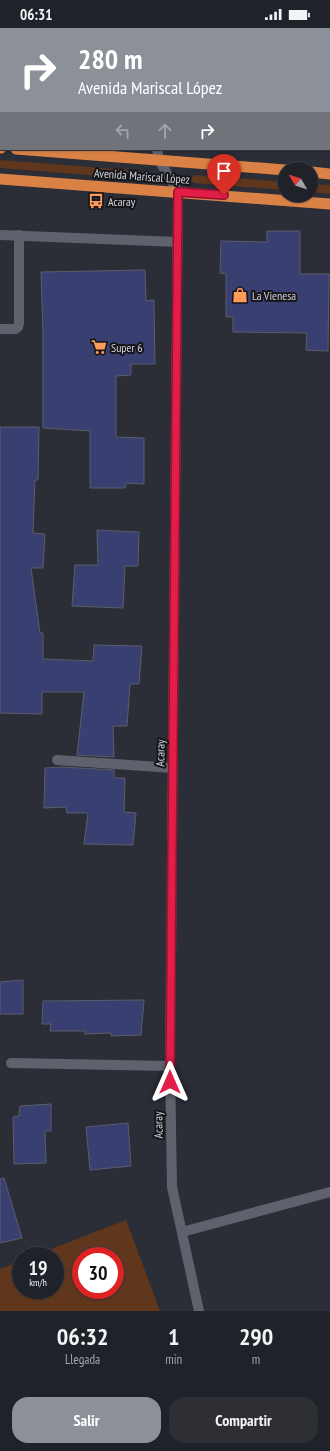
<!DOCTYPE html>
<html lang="es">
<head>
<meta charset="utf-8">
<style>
	:root { --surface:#202229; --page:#2d2f35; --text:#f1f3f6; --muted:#a2a4a8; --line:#3d3f46; --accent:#8c9099 }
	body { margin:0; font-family:"PT Sans Narrow",sans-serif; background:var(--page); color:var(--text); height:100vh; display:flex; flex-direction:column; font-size:15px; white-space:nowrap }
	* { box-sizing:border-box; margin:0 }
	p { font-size:13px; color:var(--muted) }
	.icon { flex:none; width:22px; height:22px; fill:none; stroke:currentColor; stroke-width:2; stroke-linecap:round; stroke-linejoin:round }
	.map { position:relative; height:1283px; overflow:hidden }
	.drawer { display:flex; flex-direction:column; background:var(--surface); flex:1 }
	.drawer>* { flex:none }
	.hud { position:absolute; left:0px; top:0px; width:330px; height:122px; box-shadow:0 1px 3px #0004,0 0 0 1px var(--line); background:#8c9099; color:#fff; overflow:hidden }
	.needle { width:26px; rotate:309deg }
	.controls { position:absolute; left:278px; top:134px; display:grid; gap:8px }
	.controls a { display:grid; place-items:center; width:40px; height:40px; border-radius:50%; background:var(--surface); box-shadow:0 1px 3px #0004,0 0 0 1px var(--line); font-size:20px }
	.speed { position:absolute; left:12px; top:1219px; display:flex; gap:8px; font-size:20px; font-weight:700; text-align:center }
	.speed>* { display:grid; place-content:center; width:52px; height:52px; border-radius:50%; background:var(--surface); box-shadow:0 1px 3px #0004,0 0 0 1px var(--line); line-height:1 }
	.speed small { font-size:10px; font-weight:400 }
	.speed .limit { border:6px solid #d22; background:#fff; color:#111 }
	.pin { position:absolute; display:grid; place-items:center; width:34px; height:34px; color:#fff; margin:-41px -17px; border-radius:50% 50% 50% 0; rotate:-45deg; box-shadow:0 0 4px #0007 }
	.pin .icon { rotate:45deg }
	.me { position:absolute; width:44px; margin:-22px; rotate:0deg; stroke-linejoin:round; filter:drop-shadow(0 0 3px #0008) }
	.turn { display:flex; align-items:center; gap:14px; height:84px; padding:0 12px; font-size:18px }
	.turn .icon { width:52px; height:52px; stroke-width:2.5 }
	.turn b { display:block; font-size:28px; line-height:34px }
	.lanes { display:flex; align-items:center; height:38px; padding:0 12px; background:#0003; justify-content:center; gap:20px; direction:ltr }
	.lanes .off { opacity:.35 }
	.eta { display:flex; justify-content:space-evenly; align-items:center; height:68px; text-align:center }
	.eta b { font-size:24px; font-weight:700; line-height:28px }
	.cta { display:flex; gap:8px; margin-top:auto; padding:8px 12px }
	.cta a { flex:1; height:46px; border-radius:16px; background:var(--accent); color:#fff; font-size:16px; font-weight:700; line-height:46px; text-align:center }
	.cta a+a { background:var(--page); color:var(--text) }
	.status { display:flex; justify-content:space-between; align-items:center; height:28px; padding:0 20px; background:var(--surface); direction:ltr }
	.status svg { height:11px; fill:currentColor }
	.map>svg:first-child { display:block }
</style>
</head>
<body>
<div class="status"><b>06:31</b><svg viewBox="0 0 49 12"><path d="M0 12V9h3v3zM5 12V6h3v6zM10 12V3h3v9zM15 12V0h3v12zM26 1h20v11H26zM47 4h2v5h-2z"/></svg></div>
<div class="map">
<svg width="330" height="1283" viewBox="0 0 330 1283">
	<rect width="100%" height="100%" fill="#2b2d37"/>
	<g fill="#60371c" fill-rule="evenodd">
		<polygon points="0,132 128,142 131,144 130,148 127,150 0,140"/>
		<polygon points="194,147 285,154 285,162 194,155 191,152 191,150"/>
		<polygon points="311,156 330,157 330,166 311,164"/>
		<path d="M126 1192 160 1283H0V1241L21 1233V1262H55V1228H33ZM81 1228H115V1262H81Z"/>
	</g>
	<g fill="#3a3f72" stroke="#5b5d68">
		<polygon points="267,203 300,203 300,246 329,246 328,323 306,322 307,305 233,304 233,289 226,289 226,246 220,245 221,213 267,214"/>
		<polygon points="145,242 146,273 154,272 155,336 131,336 131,347 116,348 116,409 144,410 144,456 126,455 125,460 90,460 90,403 43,400 43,306 41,244"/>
		<polygon points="0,399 39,399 38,452 35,452 33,505 45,506 43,540 31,540 40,605 43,605 43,631 93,633 94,617 142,618 139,656 130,656 127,698 113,698 114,729 77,727 84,664 42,664 42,686 0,685"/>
		<polygon points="97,502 139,504 138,538 125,538 123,580 72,578 75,537 98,537"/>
		<polygon points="62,739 114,742 114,750 125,750 124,784 136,785 133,817 84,816 88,785 67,785 66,779 44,780 45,740"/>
		<polygon points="23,952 23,986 0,986 0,954"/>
		<polygon points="144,972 141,1007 111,1008 111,1005 85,1006 85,1003 50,1003 51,996 42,996 43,973"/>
		<polygon points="51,1076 51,1103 45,1103 46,1135 14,1136 13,1089 19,1088 20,1078"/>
		<polygon points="128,1095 131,1138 90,1142 86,1099"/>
		<polygon points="4,1150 22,1210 0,1215 0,1151"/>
	</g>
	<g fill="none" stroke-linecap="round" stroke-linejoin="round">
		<g stroke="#5f616c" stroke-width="10">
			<polyline points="235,0 242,1"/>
			<polyline points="329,12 330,12"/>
			<polyline points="0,207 178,214"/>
			<polyline points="0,301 15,301 18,299 19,295 19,207"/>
			<polyline points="57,732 173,740"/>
			<polyline points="182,1204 330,1164"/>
		</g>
		<g stroke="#5f616c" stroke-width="10">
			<polyline points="139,0 139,1"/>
			<polyline points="157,121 159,132 178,164 170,1038 172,1159 199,1283"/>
			<polyline points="11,1035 170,1038"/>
		</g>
		<g stroke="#da8246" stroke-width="11">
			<polyline points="0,120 1,120"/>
			<polyline points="16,121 285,142"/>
			<polyline points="311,144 330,146"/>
			<polyline points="0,151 330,176"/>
		</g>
	</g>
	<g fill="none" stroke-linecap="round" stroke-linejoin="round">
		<defs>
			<polyline id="route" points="170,1054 178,164 224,167"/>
		</defs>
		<use href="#route" stroke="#92132f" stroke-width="10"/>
		<use href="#route" stroke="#e11d48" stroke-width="7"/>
	</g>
	<defs>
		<symbol id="bus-bare" viewBox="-9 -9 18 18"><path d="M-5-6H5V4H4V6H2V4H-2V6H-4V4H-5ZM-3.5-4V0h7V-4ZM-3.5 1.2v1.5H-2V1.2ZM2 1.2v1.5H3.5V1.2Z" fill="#fe9b59" stroke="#15151a" stroke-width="2.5" paint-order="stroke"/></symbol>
		<symbol id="shop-bare" viewBox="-9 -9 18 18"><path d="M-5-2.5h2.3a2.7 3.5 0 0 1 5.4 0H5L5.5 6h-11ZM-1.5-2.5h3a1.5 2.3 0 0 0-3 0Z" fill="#fe9b59" stroke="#15151a" stroke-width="2.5" paint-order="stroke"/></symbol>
		<symbol id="supermarket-bare" viewBox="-9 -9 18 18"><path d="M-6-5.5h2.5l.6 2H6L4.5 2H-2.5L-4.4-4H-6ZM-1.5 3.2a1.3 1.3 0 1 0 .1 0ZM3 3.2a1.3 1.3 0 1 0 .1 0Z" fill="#fe9b59" stroke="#15151a" stroke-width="2.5" paint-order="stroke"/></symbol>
	</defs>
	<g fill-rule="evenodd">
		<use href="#bus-bare" x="85" y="162" width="22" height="22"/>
		<use href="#shop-bare" x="229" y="256" width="22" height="22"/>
		<use href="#supermarket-bare" x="88" y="308" width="22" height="22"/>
	</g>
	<g text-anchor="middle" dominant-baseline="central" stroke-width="4" stroke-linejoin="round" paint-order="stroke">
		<g font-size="12" fill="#d3d5db" stroke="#15151a">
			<text transform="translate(142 148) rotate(4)">Avenida Mariscal López</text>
			<text transform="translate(160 725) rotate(-89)">Acaray</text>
			<text transform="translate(158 1097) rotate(-91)">Acaray</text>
		</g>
		<g font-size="12" fill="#d3d5db" stroke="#15151a" text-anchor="start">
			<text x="108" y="173">Acaray</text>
			<text x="252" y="267">La Vienesa</text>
			<text x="111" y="319">Super 6</text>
		</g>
	</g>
</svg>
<div class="controls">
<a><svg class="needle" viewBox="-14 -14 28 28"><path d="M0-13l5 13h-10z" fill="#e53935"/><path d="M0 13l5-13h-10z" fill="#a2a4a8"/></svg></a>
</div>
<div class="speed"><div>19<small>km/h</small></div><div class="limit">30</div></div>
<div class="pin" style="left:224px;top:167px;background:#d93025"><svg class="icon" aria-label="arrive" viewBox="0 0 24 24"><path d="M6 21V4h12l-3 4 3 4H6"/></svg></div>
<svg class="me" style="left:170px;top:1054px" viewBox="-20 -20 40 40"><path d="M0-17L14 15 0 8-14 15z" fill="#e11d48" stroke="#fff" stroke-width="4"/></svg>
<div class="hud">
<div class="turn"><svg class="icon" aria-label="right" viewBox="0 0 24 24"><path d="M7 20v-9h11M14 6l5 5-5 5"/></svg><div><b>280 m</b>Avenida Mariscal López</div></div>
<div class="lanes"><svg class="icon off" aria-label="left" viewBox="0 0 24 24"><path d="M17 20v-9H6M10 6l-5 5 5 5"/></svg><svg class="icon off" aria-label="ahead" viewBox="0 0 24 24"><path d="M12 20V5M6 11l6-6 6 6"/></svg><svg class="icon" aria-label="right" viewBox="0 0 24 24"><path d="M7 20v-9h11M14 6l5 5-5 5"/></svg></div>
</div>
</div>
<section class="drawer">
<div class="eta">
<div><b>06:32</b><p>Llegada</p></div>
<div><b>1</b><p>min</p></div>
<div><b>290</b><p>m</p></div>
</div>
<div class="cta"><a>Salir</a><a>Compartir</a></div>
</section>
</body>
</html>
